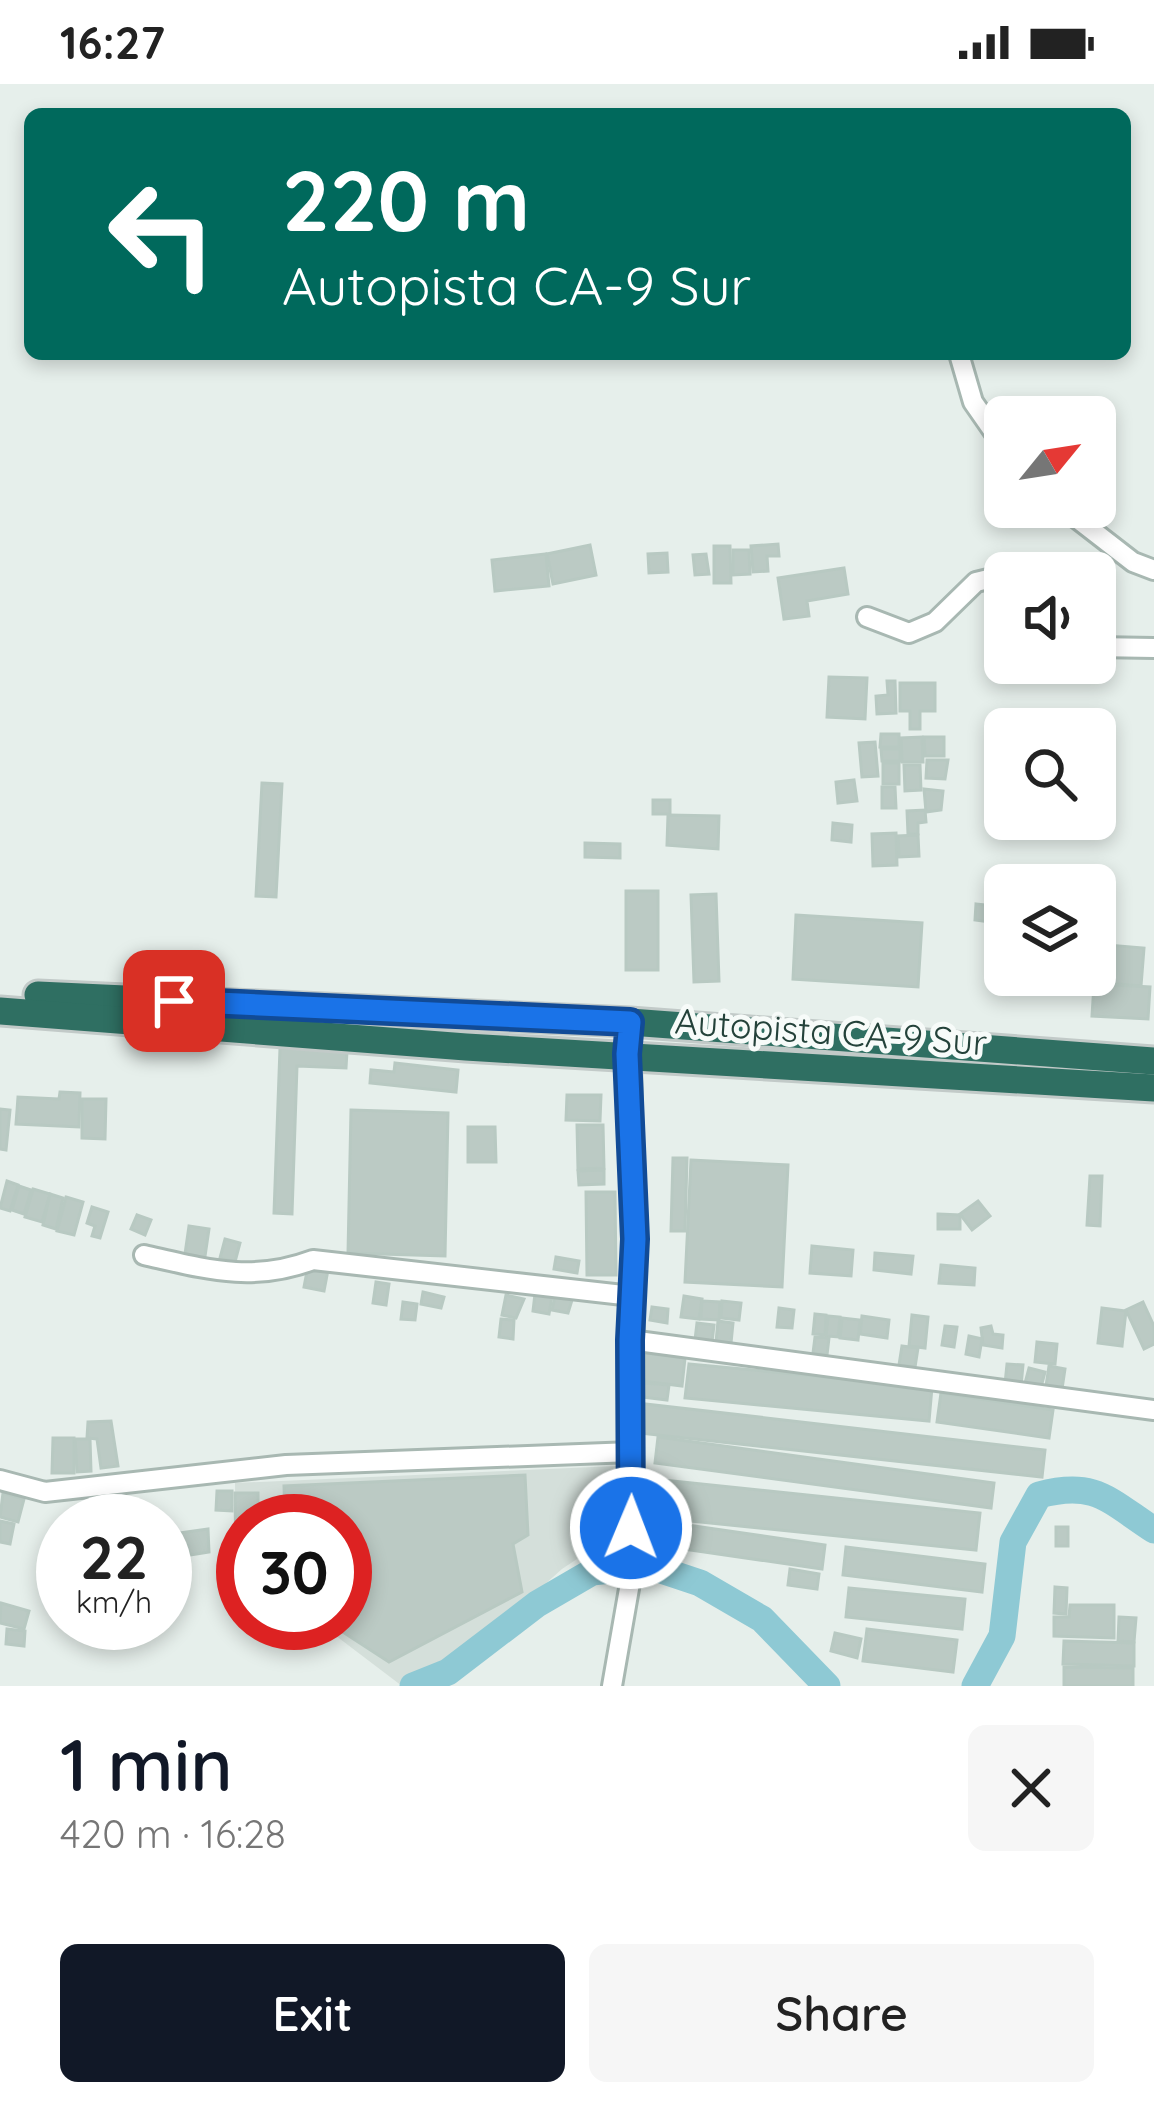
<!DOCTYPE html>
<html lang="en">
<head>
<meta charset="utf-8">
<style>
	:root { --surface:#fff; --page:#f6f6f6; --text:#222; --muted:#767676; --accent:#111827 }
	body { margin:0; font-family:Quicksand,sans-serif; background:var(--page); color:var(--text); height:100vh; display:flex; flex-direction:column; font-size:45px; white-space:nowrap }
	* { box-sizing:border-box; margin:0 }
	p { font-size:39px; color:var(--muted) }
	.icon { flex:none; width:66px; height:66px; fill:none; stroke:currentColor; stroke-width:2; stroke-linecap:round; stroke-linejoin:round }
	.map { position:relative; height:1602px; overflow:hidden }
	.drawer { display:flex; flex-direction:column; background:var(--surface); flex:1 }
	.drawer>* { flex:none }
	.guide { position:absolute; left:24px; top:24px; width:1107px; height:252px; border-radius:18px; box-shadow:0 6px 18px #0003; background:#00695c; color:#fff; overflow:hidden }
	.needle { width:78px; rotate:60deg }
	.tools { position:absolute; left:984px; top:312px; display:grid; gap:24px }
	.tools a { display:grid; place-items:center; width:132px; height:132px; border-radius:18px; background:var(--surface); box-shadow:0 6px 18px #0003; font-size:60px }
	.speed { position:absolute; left:36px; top:1410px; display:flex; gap:24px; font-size:60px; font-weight:700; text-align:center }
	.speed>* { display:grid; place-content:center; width:156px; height:156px; border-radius:50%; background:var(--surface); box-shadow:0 6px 18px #0003; line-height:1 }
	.speed small { font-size:30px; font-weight:400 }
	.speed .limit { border:18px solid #d22; background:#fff; color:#111 }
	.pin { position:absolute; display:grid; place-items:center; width:102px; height:102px; color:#fff; margin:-51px; border-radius:24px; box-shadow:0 6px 18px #0006 }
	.me { position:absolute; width:132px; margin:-66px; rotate:1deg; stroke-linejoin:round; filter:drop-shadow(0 0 9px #0008) }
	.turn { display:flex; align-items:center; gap:42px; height:252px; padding:0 60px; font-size:54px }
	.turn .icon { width:156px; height:156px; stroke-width:2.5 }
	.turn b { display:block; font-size:84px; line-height:102px }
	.round { display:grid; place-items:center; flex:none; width:126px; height:126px; border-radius:18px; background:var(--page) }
	.summary { display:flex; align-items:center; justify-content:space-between; height:204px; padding:0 60px }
	h1 { font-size:72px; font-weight:600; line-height:90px; color:var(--accent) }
	.button { display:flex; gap:24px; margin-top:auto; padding:24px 60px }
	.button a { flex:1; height:138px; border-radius:18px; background:var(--accent); color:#fff; font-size:48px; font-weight:600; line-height:138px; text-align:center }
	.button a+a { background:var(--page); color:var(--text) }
	.status { display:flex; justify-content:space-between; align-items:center; height:84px; padding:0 60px; background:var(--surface); direction:ltr }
	.status svg { height:33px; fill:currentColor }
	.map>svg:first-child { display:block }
</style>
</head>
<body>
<div class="status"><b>16:27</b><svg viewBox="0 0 49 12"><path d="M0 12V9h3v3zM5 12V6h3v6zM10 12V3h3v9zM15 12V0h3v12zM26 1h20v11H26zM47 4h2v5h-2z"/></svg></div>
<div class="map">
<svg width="1154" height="1602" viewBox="0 0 1154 1602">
	<rect width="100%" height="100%" fill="#e6efeb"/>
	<polygon fill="#d4dfda" points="616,1382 617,1467 586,1469 562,1485 478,1560 421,1602 402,1602 319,1539 345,1539 345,1437 243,1437 243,1497 236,1495 235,1399"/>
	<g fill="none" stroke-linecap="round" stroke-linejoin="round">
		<g stroke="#8ec9d4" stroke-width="27">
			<polyline points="413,1602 448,1588 537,1520 592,1488 649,1482 700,1499 762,1535 827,1602"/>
			<path d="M975 1602 1002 1552 1013 1458 1039 1411C1095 1396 1108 1416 1154 1446"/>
		</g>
	</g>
	<g fill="#bbcac4" stroke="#b8c9c2" stroke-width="3">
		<polygon points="778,460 779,472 767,472 768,487 753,488 751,462"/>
		<polygon points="590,461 596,491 553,500 547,470"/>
		<polygon points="714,462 730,462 731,499 714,499"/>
		<polygon points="733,466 749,466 750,490 733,491"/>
		<polygon points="667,469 668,488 649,489 648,470"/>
		<polygon points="546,470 549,502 495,507 492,476"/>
		<polygon points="706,470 709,490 695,491 693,471"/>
		<polygon points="844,484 848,510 807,517 809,532 784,535 778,494"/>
		<polygon points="829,593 867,594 865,635 827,633"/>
		<polygon points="887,597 895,597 896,629 877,630 876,612 888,611"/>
		<polygon points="900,599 935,599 935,627 920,627 920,645 910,645 910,627 900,627"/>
		<polygon points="881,650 899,650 899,663 880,663"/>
		<polygon points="922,653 923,678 902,678 901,654"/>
		<polygon points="924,653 944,653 944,672 925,672"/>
		<polygon points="875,658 878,692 862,693 859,659"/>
		<polygon points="881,665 900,665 900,677 882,677"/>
		<polygon points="927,676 948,676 945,695 926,694"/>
		<rect x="883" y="679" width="16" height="21"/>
		<polygon points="904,681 920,681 921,706 905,707"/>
		<polygon points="854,696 857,717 838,719 836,698"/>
		<polygon points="262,699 282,700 276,813 256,812"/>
		<polygon points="882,703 895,703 896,724 882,724"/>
		<polygon points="924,705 943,707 941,726 926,728"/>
		<rect x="653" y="716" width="17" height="14"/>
		<polygon points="925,726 926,738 918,739 918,750 908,750 907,727"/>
		<polygon points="668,731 719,732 718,765 667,761"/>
		<polygon points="833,739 852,741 851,758 832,756"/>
		<polygon points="896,749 897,781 873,782 872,750"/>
		<polygon points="918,751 919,772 899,773 898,752"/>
		<polygon points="585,759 620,760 620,774 585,773"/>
		<rect x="626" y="807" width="32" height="79"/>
		<polygon points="716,810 719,897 694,898 691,811"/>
		<polygon points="976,820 1005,823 1005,840 975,836"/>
		<polygon points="796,831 922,839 918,903 793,895"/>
		<polygon points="1095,860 1144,864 1141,902 1083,897 1083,891 1095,891"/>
		<polygon points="1094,900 1150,903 1148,935 1092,932"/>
		<polygon points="280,964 347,967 346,984 297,982 292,1130 274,1129"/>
		<polygon points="395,979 458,986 456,1008 370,999 371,986 394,988"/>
		<polygon points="60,1008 80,1009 79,1043 16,1040 18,1013 59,1015"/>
		<polygon points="567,1011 601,1011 600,1037 566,1036"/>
		<polygon points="82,1015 106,1015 105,1055 82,1054"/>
		<polygon points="0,1025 10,1026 6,1066 0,1065"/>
		<polygon points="351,1026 448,1029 445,1172 348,1169"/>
		<polygon points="577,1041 603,1041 604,1084 578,1085"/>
		<polygon points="468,1043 495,1043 496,1078 468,1078"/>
		<polygon points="673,1074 687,1074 685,1147 671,1147"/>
		<polygon points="691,1076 788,1081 782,1203 685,1198"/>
		<polygon points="604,1086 604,1100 579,1101 578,1087"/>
		<polygon points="1090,1092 1102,1092 1100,1142 1087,1141"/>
		<polygon points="7,1097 18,1101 10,1127 0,1124"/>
		<polygon points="19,1102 31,1106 24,1130 12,1126"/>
		<polygon points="33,1105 50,1110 42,1138 25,1133"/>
		<polygon points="586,1108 615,1108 616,1191 587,1191"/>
		<polygon points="50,1110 63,1114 56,1145 43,1141"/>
		<polygon points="66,1113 83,1118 74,1151 57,1147"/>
		<polygon points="978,1117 990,1132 972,1146 960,1130"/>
		<polygon points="92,1123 108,1128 100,1154 92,1152 95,1142 87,1139"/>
		<polygon points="938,1130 960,1131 960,1145 938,1145"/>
		<polygon points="137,1131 151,1136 145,1151 131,1145"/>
		<polygon points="189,1142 209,1145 204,1179 184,1177"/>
		<polygon points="225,1155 240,1159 235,1178 220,1174"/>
		<polygon points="812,1162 853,1166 851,1192 810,1189"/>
		<polygon points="875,1169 913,1172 911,1190 874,1186"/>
		<polygon points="556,1173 579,1177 577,1189 554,1185"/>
		<polygon points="941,1181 975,1184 974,1201 939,1199"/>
		<polygon points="308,1182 328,1186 324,1207 304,1203"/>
		<polygon points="376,1198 389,1200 386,1221 373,1219"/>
		<polygon points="423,1208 444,1213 441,1224 421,1220"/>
		<polygon points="535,1210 552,1212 549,1230 533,1227"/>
		<polygon points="506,1211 524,1215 516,1234 502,1231"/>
		<polygon points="555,1212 572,1216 568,1229 552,1226"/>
		<polygon points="684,1212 702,1215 699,1235 681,1233"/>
		<polygon points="702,1217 720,1218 719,1236 701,1235"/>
		<polygon points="722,1217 741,1219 739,1236 721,1234"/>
		<polygon points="403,1218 417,1220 415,1236 401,1235"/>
		<polygon points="1143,1218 1154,1242 1154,1260 1144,1265 1126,1226"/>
		<polygon points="652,1223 668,1225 667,1239 650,1236"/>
		<polygon points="779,1224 794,1226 792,1244 777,1243"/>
		<polygon points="1102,1224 1126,1227 1122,1262 1098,1259"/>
		<polygon points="815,1230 826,1231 825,1251 813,1250"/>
		<polygon points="912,1231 928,1233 925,1264 909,1262"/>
		<polygon points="828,1232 840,1233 838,1253 826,1252"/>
		<polygon points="862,1232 889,1236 887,1254 860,1250"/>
		<polygon points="842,1234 860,1236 858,1256 840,1254"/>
		<polygon points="501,1235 514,1236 513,1255 499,1253"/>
		<polygon points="718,1237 733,1239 731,1259 716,1258"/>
		<polygon points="697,1239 714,1241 712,1258 695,1256"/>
		<polygon points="945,1242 957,1243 954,1263 942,1261"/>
		<polygon points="991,1242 993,1250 1003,1251 1002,1264 983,1261 981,1244"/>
		<polygon points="969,1252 982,1255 979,1273 966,1270"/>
		<polygon points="815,1253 829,1254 827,1271 813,1269"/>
		<polygon points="1037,1258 1057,1260 1055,1280 1035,1278"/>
		<polygon points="902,1262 918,1264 915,1283 899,1281"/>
		<polygon points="637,1268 685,1274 682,1302 634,1296"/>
		<polygon points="689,1280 932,1303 929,1337 685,1314"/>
		<polygon points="1007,1280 1023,1281 1021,1302 1005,1300"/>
		<polygon points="1049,1282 1065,1285 1062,1305 1046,1302"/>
		<polygon points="1029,1284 1045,1288 1040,1307 1024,1303"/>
		<polygon points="644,1299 669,1301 667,1316 642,1313"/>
		<polygon points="941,1309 1053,1326 1049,1354 937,1338"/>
		<polygon points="637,1319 1045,1366 1042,1393 639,1349"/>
		<polygon points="111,1337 118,1382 101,1384 97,1355 87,1354 88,1338"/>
		<polygon points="658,1353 994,1399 991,1424 655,1379"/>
		<polygon points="53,1354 74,1354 74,1389 52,1389"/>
		<polygon points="75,1355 90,1355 91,1387 77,1388"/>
		<polygon points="525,1391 528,1451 513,1460 522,1508 389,1578 329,1539 345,1539 345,1437 285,1437 284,1402"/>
		<polygon points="644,1394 980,1429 976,1466 641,1432"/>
		<polygon points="217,1407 232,1407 232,1427 216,1426"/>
		<polygon points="3,1409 24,1415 18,1438 0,1433"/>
		<polygon points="235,1409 258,1409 258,1437 243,1437 243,1479 236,1479"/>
		<polygon points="0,1437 14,1440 10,1460 0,1458"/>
		<polygon points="660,1437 825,1461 822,1485 656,1461"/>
		<rect x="1056" y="1443" width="12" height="19"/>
		<polygon points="208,1445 209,1468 190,1471 188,1462 165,1466 165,1451"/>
		<polygon points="846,1463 985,1480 982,1508 843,1491"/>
		<polygon points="790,1485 819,1490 817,1505 788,1501"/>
		<polygon points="1055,1503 1067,1504 1066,1530 1054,1529"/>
		<polygon points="849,1504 965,1515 962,1545 846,1533"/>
		<polygon points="1,1519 29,1527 24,1545 0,1539"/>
		<polygon points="1070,1521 1114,1521 1114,1554 1054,1552 1054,1533 1069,1533"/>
		<polygon points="1119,1533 1136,1534 1134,1558 1118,1557"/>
		<polygon points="7,1545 25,1547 24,1562 6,1560"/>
		<polygon points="867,1545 957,1556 953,1588 863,1577"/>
		<polygon points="835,1549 861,1555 857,1574 831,1567"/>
		<polygon points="1064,1557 1134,1559 1134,1582 1063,1580"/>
		<polygon points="1064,1583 1133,1584 1133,1602 1064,1602"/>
	</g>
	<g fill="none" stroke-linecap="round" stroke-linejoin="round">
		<defs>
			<g id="minor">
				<polyline points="959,270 973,318 1005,364"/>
				<polyline points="1062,423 1133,478 1154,486"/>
				<polyline points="867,533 909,549 935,538 976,498 1005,491"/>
				<polyline points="1095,563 1154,564"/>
				<path d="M144 1171C206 1185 252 1199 313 1176L632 1212"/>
				<polyline points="630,1256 1154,1326"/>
				<polyline points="0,1396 45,1408 286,1381 632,1368"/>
				<polyline points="612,1602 630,1499 635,1155 630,938"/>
			</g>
			<g id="highway">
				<polyline points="38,911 630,938 1154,977"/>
				<polyline points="0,927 466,963 1154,1004"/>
			</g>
		</defs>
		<use href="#minor" stroke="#a8b8b2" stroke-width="24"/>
		<use href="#highway" stroke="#c2cac8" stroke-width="33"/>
		<use href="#minor" stroke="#fff" stroke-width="18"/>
		<use href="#highway" stroke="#2f6f62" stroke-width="27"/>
	</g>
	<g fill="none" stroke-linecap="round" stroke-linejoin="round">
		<defs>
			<polyline id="route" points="174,917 630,938 627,970 635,1155 630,1256 631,1444"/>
		</defs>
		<use href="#route" stroke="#114b97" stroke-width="30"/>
		<use href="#route" stroke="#1a73e8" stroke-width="21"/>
	</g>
	<g text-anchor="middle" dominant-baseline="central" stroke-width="10" stroke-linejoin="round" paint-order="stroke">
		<g font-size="36" fill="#24423a" stroke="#f7fbf9">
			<text transform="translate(831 947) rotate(4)">Autopista CA-9 Sur</text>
		</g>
	</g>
</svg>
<div class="tools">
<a><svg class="needle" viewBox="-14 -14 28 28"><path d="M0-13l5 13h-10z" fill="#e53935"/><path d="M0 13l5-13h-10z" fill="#767676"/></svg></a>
<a><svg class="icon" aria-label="sound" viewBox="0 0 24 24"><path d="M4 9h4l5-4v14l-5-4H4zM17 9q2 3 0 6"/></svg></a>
<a><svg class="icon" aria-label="search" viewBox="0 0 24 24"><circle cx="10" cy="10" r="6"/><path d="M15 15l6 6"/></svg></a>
<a><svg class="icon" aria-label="layers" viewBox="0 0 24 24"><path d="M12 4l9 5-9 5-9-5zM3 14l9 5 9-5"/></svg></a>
</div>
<div class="speed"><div>22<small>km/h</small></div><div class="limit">30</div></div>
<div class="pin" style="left:174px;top:917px;background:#d93025"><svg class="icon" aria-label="arrive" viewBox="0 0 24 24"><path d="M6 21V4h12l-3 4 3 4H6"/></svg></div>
<svg class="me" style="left:631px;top:1444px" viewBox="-20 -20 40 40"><circle r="17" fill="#1a73e8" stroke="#fff" stroke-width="3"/><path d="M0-11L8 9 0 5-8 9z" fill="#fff"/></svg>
<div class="guide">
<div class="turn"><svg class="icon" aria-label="left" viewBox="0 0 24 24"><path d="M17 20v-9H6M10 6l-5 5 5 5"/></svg><div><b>220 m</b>Autopista CA-9 Sur</div></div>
</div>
</div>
<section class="drawer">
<div class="summary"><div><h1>1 min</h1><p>420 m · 16:28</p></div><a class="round"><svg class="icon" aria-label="close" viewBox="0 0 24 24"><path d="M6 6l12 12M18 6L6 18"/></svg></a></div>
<div class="button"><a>Exit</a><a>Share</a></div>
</section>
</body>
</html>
